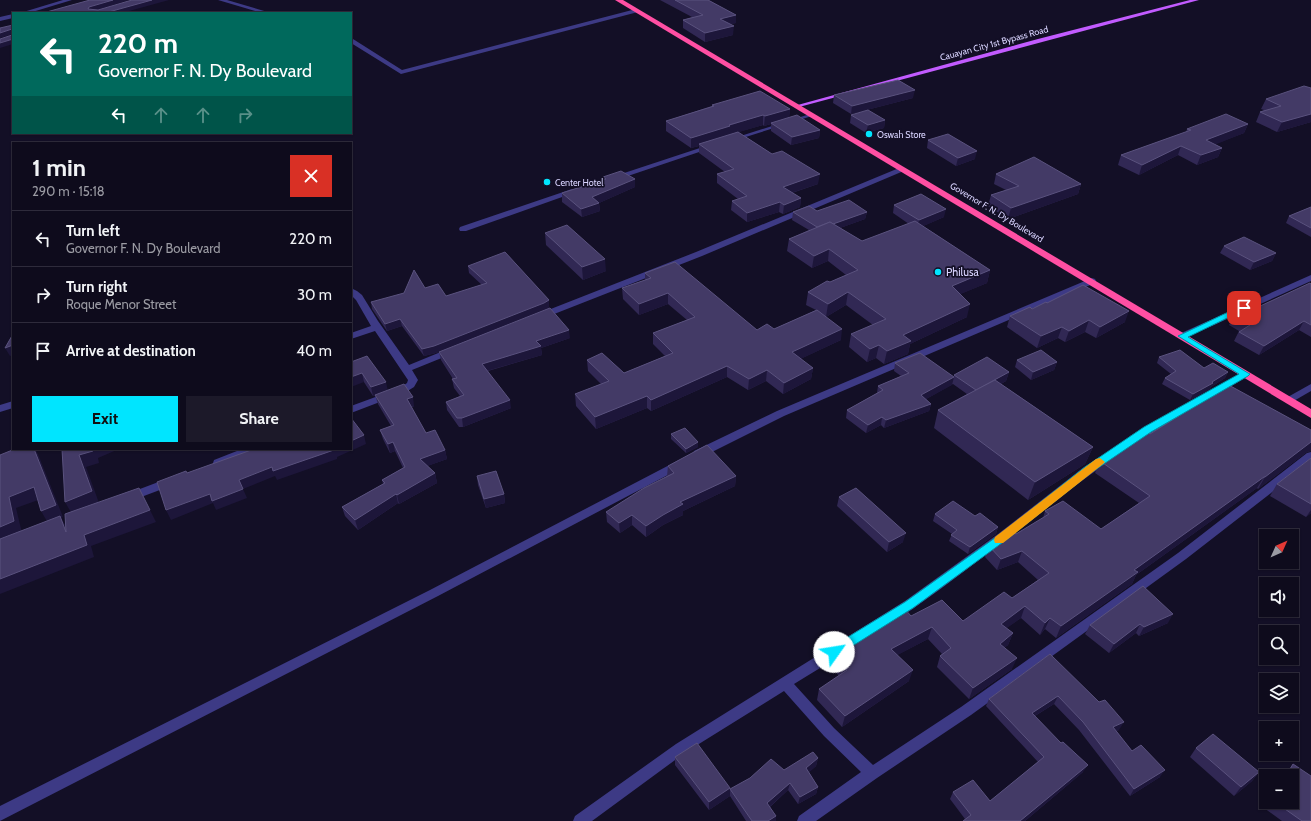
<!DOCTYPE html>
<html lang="en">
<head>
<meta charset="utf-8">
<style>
	:root { --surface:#0e0b1c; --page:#1c1929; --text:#f1f3f6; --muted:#9b9ba3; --line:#2e2b3b; --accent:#00e5ff }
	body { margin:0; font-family:Cabin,sans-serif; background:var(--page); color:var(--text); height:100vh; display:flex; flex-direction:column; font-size:15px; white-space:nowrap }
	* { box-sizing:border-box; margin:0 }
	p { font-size:13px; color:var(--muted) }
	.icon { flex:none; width:22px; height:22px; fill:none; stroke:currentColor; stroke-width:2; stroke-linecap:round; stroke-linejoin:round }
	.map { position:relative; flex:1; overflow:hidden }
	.drawer { position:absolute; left:12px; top:142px; width:340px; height:308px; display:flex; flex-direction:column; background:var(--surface); border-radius:0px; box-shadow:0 1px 3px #0004,0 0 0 1px var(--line) }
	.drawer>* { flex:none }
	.guide { position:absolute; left:12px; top:12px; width:340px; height:122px; border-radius:0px; box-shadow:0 1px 3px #0004,0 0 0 1px var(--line); background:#00695c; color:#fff; overflow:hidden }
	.needle { width:26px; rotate:45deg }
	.fabs { position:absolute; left:1259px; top:529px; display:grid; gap:8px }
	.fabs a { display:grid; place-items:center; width:40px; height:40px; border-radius:0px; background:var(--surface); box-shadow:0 1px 3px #0004,0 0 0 1px var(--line); font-size:20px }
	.pin { position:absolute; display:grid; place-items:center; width:34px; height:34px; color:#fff; margin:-17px; border-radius:8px; box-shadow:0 2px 6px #0006 }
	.me { position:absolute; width:44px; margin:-22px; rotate:58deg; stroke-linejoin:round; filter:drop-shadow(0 0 3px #0008) }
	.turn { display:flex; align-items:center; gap:14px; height:84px; padding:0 20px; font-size:18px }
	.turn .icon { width:52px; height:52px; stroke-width:2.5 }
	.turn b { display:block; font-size:28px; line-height:34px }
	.lanes { display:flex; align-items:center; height:38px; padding:0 20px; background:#0003; justify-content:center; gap:20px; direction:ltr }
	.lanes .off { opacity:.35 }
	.round { display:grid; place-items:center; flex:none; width:42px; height:42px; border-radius:0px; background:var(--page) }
	.summary { display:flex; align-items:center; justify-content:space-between; height:68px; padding:0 20px }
	h1 { font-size:24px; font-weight:800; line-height:30px }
	.button { display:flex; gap:8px; margin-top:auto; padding:8px 20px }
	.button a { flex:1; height:46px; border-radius:0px; background:var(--accent); color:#111; font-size:16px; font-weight:800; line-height:46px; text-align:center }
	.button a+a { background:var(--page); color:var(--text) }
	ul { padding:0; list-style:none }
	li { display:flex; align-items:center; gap:12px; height:56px; padding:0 20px; border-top:1px solid var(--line) }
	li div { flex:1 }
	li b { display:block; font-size:15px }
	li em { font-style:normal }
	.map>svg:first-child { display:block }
</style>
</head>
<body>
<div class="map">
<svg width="1311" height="821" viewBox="0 0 1311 821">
	<rect width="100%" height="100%" fill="#130f26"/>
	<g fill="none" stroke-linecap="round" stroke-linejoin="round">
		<g fill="#3d3a85" fill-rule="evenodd">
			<polygon points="63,0 72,0 29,13 20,13"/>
			<polygon points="218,0 227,0 271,13 262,13"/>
			<polygon points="636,9 639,11 638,12 401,74 351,43 351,38 353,39 402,70"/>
			<polygon points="13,14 13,18 0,21 0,17"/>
			<polygon points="810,114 815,115 733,141 728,140"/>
			<polygon points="712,144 714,145 714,147 616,180 613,180 609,178"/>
			<polygon points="899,168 905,168 906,170 702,256 544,318 541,319 537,316 538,314 696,252"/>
			<polygon points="572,189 575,189 579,191 466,231 460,231 459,229 460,227"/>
			<polygon points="1311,275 1311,281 1185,338 1182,339 1177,336 1179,334"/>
			<polygon points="1092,278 1095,279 1096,281 1095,283 784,416 702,457 694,457 693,454 694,451 777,411"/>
			<polygon points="351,288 357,291 362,295 378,321 409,365 448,349 451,348 456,351 454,353 412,370 418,380 414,387 406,392 351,413 351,406 400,388 407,383 408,380 375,331 351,339 351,333 371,326 356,300 351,295"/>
			<polygon points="1245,371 1250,374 1248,376 1138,442 1130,442 1129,439 1130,436"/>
			<polygon points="1311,384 1311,391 1292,402 1286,402 1284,400 1286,398"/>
			<polygon points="13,401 13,408 0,412 0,405"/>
			<polygon points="242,449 257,449 256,452 222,466 214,466 213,463 214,460"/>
			<path d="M1111 450 1115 451 1116 454 1115 457C1046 505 983 560 914 608 876 635 834 659 794 684L834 728 873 765 961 707 1178 553 1307 453 1311 452V462L1186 559 971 715 877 778 816 821H797L799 816 861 772 824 736 784 691 686 752 592 821H573L575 816 676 744 905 601 998 534 1084 467Z"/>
			<polygon points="679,460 683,461 684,464 683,467 438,596 0,821 0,806 430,590"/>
			<polygon points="169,478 173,479 174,482 173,485 128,502 124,501 123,498 124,495"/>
		</g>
		<polygon fill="#c25bff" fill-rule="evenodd" points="1190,0 1199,0 799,107 794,106 1038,39"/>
		<polygon fill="#ff4fa3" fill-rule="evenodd" points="615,0 623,0 1311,409 1311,418"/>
	</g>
	<g fill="#312854">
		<polygon points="660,0 708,0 736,15 736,23 730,24 733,35 705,42 683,28 683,20 692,17"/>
		<polygon points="1311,88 1311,122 1277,132 1256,122 1260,112 1264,110 1261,109 1266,99"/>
		<polygon points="834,95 913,98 851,114 833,103"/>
		<polygon points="712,105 790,109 789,117 820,130 819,138 791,145 771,131 771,124 764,126 763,125 738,132 818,184 792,193 801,198 800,207 783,214 779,212 747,222 731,210 732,201 738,199 717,183 717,174 725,172 699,153 699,146 691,148 666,131 666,121 712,106"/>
		<polygon points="851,115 885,120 884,128 866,133 850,123"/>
		<polygon points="1248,124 1244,133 1215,144 1222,148 1218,157 1197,165 1178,155 1139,175 1118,165 1121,155 1186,132 1187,129"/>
		<polygon points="928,140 975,159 956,166 927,148"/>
		<polygon points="996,174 1081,184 1078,194 1008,219 988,206 991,195 1006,190 994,184"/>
		<polygon points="603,177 635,187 599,203 600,211 582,217 562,202 562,193 603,179"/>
		<polygon points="894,205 944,217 923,226 990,270 987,283 960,294 967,317 910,344 908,354 884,364 876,358 867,362 849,347 851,334 873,325 846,305 826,317 841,340 800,359 813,368 811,379 783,394 766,381 748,390 727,377 651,411 647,408 596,429 576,406 575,394 601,384 588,371 587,360 624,373 665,356 653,344 653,333 687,320 668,304 639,315 623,299 622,288 645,280 645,273 757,330 774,329 816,310 806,305 808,292 846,275 828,261 812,268 787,251 789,239 809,230 792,220 793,212 817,211 867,212 865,219 840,228 862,241 909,224 893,213"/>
		<polygon points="1311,207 1311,237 1286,223 1289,216"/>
		<polygon points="545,233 606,271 583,280 546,245"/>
		<polygon points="1224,246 1276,253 1272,261 1250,270 1220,253"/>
		<polygon points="468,266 549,308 545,310 436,353 424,356 402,326 387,331 372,309 371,302 425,288 446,296 482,285 469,273"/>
		<polygon points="1311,284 1311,337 1299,330 1259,355 1234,341 1239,331 1229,325 1234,315 1258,307"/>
		<polygon points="1047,303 1125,322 1096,338 1085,332 1065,342 1058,338 1037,348 1007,327 1010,316"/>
		<polygon points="570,338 541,348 542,355 488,371 511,408 463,427 459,427 447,410 446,402 460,396 454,388 452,379 453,379 441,360 439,352"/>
		<polygon points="1159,357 1204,368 1228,372 1225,378 1211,387 1210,389 1190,400 1162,384 1165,378 1171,374 1157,363"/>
		<polygon points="1017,360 1057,362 1054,370 1031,380 1015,367"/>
		<polygon points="351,362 388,391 414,406 411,408 426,433 445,450 447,459 427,466 435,473 437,483 399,504 398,503 358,530 345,516 342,507 383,484 382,480 403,468 395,451 390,453 383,439 380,430 391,426 378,404 375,395 373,396"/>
		<polygon points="895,363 954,377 954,375 1009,372 1006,381 1001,384 1093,447 1085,464 1028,500 934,428 938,410 967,394 953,384 926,399 931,404 929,411 884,428 881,425 866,433 846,418 847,410 877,393 878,386 901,376 894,371"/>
		<polygon points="1197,400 1311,430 1311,451 1307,452 1258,489 1257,488 1136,575 1132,584 1056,638 1045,629 1040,635 1021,618 1006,628 1013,633 1008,645 1004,648 1012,669 969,699 937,667 940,656 942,654 928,639 897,655 909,681 842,727 817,700 819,689 839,676 831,667 833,656 875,629 876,625 911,616 963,621 1012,598 1038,580 1018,562 997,570 985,557 989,546 1016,534 1043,518 1045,511 1101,529 1139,503 1095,473 1100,461 1150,434 1194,406"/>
		<polygon points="671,434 698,442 698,447 686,453 671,439"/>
		<polygon points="1311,458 1311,513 1306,517 1270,496 1277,484"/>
		<polygon points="668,466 736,476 735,486 683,511 683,515 663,525 646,537 632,525 620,533 607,522 606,512 667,476"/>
		<polygon points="477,476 504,494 505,503 486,508 478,485"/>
		<polygon points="839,497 903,542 887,552 837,506"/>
		<polygon points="935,514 975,516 998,527 996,534 968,554 949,541 952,534 933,521"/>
		<polygon points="1168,623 1139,636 1136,633 1109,653 1085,634 1090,625"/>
		<polygon points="1050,654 1119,730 1116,731 1132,751 1160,777 1130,796 1079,730 1054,704 1035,716 1083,772 1025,821 963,821 965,819 950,799 953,792 990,801 1038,762 986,706 989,699"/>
		<polygon points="1196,748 1259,772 1252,781 1234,796 1190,757"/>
		<polygon points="675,757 730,788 730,789 818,758 816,766 809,772 818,787 816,794 798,804 788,790 770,807 776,816 776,821 746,821 730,796 709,810 675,765"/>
		<polygon points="1293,764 1311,821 1282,821 1264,808 1267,802 1292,802 1292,776 1284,776"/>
	</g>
	<g fill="#1d163a">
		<polygon points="113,0 129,0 91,12 88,9 89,7"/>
		<polygon points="152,0 169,0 122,13 105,13"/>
		<polygon points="736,15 736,23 720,27 720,19"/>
		<polygon points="734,26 733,35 705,42 705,33"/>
		<polygon points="12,29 13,34 0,38 0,33"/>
		<polygon points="13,39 13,44 0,48 0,43"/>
		<polygon points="915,90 913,98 851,114 852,106"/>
		<polygon points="790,109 789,119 771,123 771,124 764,126 765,116"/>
		<polygon points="1311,114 1311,122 1277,132 1282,122"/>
		<polygon points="763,115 763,125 699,144 699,146 691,148 691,138"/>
		<polygon points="885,120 884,128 866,133 868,125"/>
		<polygon points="1248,124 1244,133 1202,150 1206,140"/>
		<polygon points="820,130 819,138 791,145 792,137"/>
		<polygon points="1181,146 1178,155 1139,175 1142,165"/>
		<polygon points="1222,148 1218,157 1197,165 1201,155"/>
		<polygon points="977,151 975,159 956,166 958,158"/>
		<polygon points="820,174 818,184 782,196 783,187"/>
		<polygon points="635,179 635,187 599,203 600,211 582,217 581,209 592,197"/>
		<polygon points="1081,184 1078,194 1008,219 1011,208"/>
		<polygon points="801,198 800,207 783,214 784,205"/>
		<polygon points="780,202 779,212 747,222 747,213"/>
		<polygon points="946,209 944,217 917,229 919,220"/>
		<polygon points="867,212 865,219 818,236 819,229"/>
		<polygon points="829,249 828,261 812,268 814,256"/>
		<polygon points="1276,253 1272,261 1250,270 1254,262"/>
		<polygon points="605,259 606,271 583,280 582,267"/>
		<polygon points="990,270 987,283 949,299 952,286"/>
		<polygon points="848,292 846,305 826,317 828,304"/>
		<polygon points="668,293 668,304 639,315 639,304"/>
		<polygon points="549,300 549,308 545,310 436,353 424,356 422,349"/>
		<polygon points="970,304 967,317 910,344 908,354 884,364 887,351 903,335"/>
		<polygon points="1129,311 1125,322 1096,338 1100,327"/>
		<polygon points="400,319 402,326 387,331 385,324"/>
		<polygon points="1089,320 1085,332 1065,342 1069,331"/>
		<polygon points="1304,321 1299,330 1259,355 1264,346"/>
		<polygon points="1062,327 1058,338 1037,348 1041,336"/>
		<polygon points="842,329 841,340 790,364 792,352"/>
		<polygon points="569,330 570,338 541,348 542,355 483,372 482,364 536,341"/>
		<polygon points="13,345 13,355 10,356 5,348"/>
		<polygon points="879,345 876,358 867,362 870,349"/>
		<polygon points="1057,362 1054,370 1031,380 1033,372"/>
		<polygon points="727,366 727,377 651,411 651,400"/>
		<polygon points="813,368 811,379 783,394 784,383"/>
		<polygon points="767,370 766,381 748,390 749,379"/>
		<polygon points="1009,372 1006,381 973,399 976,390"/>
		<polygon points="1228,372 1225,378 1211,387 1210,389 1190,400 1193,394"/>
		<polygon points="362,373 364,382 351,387 351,377"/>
		<polygon points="954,377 952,385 919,403 921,395"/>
		<polygon points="386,382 388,391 373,396 371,387"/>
		<polygon points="647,396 647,408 596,429 595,417"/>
		<polygon points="413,397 414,406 409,408 407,399"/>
		<polygon points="510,400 511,408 463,427 462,418"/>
		<polygon points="931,404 929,411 884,428 886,420"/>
		<polygon points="882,417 881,425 866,433 868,425"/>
		<polygon points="364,435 366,444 337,457 337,459 277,480 275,476 243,489 239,480 272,467 334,449 351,449 351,441"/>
		<polygon points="393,442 395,451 390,453 388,444"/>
		<polygon points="698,442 698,447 686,453 686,449"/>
		<polygon points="1311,442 1311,451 1307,452 1258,489 1265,477"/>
		<polygon points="1093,447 1085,464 1028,500 1035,482"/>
		<polygon points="34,449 35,449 38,454 63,517 61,518 67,528 73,544 48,523 41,511"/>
		<polygon points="92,449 119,449 98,458 99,463 86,467 99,503 72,514 65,502 79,455"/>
		<polygon points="445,450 447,459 422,468 420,459"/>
		<polygon points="435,473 437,483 399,504 397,495"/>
		<polygon points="736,476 735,486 683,511 683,515 663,525 646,537 646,526 680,502"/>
		<polygon points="1264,477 1257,488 1136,575 1132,584 1056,638 1061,626 1134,570"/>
		<polygon points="34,487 41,499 16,508 22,533 0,542 0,527 9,497"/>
		<polygon points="243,489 247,498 216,510 213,503 171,520 166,510 210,494"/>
		<polygon points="396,494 398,503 358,530 355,520"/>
		<polygon points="504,494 505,503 486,508 484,499"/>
		<polygon points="150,510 156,522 91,546 94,557 0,594 0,579 84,535"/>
		<polygon points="1311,510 1311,513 1306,517"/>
		<polygon points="632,515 632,525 620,533 619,523"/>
		<polygon points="998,527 996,534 968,554 970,547"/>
		<polygon points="906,533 903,542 887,552 889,542"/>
		<polygon points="1022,551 1018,562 997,570 1001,559"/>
		<polygon points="1025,606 1021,618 997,635 1001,624"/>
		<polygon points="1173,614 1168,623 1139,636 1144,627"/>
		<polygon points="1050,618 1045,629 1040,635 1045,623"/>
		<polygon points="1140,624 1136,633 1109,653 1114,644"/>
		<polygon points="932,627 928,639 888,660 891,649"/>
		<polygon points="1013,633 1008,645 995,655 1000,644"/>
		<polygon points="1017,658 1012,669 969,699 973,688"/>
		<polygon points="913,670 909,681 842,727 845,716"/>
		<polygon points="1058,696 1054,704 1028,720 1032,713"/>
		<polygon points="1124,722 1119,730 1108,735 1113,727"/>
		<polygon points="818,758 816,766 805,776 806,768"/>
		<polygon points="1088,765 1083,772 1025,821 1020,821"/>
		<polygon points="1165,770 1160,777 1130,796 1134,789"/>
		<polygon points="1259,772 1252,781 1234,796 1241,787"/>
		<polygon points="790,783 788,790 766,810 767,803"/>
		<polygon points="818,787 816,794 798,804 800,797"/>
		<polygon points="730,788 730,796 709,810 709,802"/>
		<polygon points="776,816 776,821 768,821"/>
	</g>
	<g fill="#433a66" stroke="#5a527e">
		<polygon points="90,0 113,0 89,7 88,9 98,10 132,0 152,0 105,13 43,13"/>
		<polygon points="675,0 708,0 736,15 720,19 734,26 705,33 683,20 703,15"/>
		<polygon points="13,25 13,39 0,43 0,39 12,35 12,29 0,33 0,28"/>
		<polygon points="898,80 915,90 852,106 834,95"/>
		<polygon points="1304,86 1311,88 1311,114 1282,122 1260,112 1281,106 1266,99"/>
		<polygon points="760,91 790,109 765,116 763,115 729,125 730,126 691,138 666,121 714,106 712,105"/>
		<polygon points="868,110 885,120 868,125 851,115"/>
		<polygon points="1226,114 1248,124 1206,140 1222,148 1201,155 1181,146 1142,165 1121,155 1191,130 1187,129"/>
		<polygon points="797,115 820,130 792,137 771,123"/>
		<polygon points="738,132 772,154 782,151 820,174 783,187 801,198 784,205 780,202 747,213 732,201 747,196 717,174 734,169 699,144"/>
		<polygon points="948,134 977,151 958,158 928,140"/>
		<polygon points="1034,157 1081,184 1011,208 991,195 1019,186 996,174"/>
		<polygon points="621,171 635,179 592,197 599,203 581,209 562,193 606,179 603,177"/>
		<polygon points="921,194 946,209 919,220 894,205"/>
		<polygon points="849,200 867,212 833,224 830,222 817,227 793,212 809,206 817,211"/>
		<polygon points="1311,207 1311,228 1289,216"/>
		<polygon points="915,221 990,270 952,286 970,304 903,335 911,341 887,351 879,345 870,349 851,334 886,319 848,292 828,304 808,292 827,281 830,282 858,270 829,249 814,256 789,239 830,222 862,241"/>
		<polygon points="567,225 605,259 582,267 545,233"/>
		<polygon points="1244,237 1276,253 1254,262 1224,246"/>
		<polygon points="505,252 549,300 544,303 434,346 422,349 400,319 385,324 371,302 404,293 414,270 425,288 438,284 446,296 487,283 468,266"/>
		<polygon points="675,262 757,330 767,324 774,329 817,310 842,329 792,352 813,368 784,383 767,370 749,379 727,366 651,400 647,396 595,417 575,394 609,381 587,360 602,353 624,373 673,353 653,333 695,317 668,293 639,304 622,288 651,278 645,273"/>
		<polygon points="1310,283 1311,284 1311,325 1304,321 1264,346 1239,332 1250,325 1234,315 1256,306 1258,307"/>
		<polygon points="1083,285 1129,311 1100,327 1089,320 1069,331 1062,327 1041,336 1010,316 1030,307 1032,309 1046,302 1047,303"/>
		<polygon points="550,308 569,330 536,341 541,346 482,364 510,400 462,418 457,418 446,402 464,395 452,379 457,378 439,352"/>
		<polygon points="13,334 13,345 5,348"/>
		<polygon points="1041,350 1057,362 1033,372 1017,360"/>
		<polygon points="1180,350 1204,368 1213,363 1228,372 1212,382 1213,383 1193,394 1165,378 1176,371 1159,357"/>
		<polygon points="920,353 954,377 921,395 931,404 886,420 882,417 868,425 847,410 883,390 878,386 909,373 895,363"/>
		<polygon points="367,356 386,382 371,387 362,373 351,377 351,362"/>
		<polygon points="987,357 1009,372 976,390 954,375"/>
		<polygon points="995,380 1093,447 1035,482 938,410"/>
		<polygon points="1225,383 1311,430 1311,442 1265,477 1264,477 1134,570 1138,572 1061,626 1050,618 1045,623 1025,606 1001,624 1013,633 1000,644 1017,658 973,688 940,656 951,648 932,627 891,649 913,670 845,716 819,689 847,670 833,656 878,627 876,625 904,608 911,616 942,600 963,621 1004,592 1012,598 1049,573 1022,551 1001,559 989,546 1010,530 1016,534 1049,514 1045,511 1063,501 1101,529 1150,496 1100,461 1145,430 1150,434 1201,402 1197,400"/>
		<polygon points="404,384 413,397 407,399 426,433 435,430 445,450 420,459 435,473 397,495 396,494 355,520 342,507 385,483 382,480 405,467 393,442 388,444 380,430 394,425 375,395"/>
		<polygon points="351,418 364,435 351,441"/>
		<polygon points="685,428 698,442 686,449 671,434"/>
		<polygon points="707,445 736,476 680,502 683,504 663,515 646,526 632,515 619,523 606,512 644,488 674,473 668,466"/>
		<polygon points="15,449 34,449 56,505 41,511 34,487 9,497 14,521 0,527 0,455"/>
		<polygon points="62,449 92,449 93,451 79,455 92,491 65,502"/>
		<polygon points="254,449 334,449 334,450 273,471 272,467 239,480 243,489 212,501 210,494 166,510 157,482 186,471 187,473"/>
		<polygon points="1311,458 1311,504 1277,484"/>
		<polygon points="496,471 504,494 484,499 477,476"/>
		<polygon points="139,488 150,510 84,535 87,545 0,579 0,539 60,516 66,532 65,514"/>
		<polygon points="856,488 906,533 889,542 839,497"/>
		<polygon points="953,501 975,516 980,513 998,527 970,547 951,535 957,530 935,514"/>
		<polygon points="1143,586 1173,614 1144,627 1140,624 1114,644 1090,625"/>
		<polygon points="1050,654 1099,702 1105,700 1124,722 1113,727 1132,751 1141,745 1165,770 1134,789 1083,722 1058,696 1032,713 1061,743 1063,742 1088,765 1020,821 963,821 971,815 953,792 973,780 990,801 1044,757 989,699"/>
		<polygon points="1213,734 1259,772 1241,787 1196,748"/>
		<polygon points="697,743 730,788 709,802 675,757"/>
		<polygon points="813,752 818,758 806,768 818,787 800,797 790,783 767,803 776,816 768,821 752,821 730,789 750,778 771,759 784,770"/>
		<polygon points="1293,764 1311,776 1311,821 1302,821 1275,802 1292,802 1292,776 1286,776"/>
	</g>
	<polygon fill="#00e5ff" stroke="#0095a6" points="1241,306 1244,306 1248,308 1188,337 1248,373 1250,374 1248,376 1151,432 1092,472 1006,540 913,608 838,655 834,657 830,655 829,652 830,648 905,602 999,535 1085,467 1144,427 1239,374 1178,336"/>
	<polygon fill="#f59e0b" points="1100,458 1105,462 1103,464 1003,543 995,543 994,540 995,537 1096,459"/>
	<g fill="#00e5ff" stroke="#130f26" stroke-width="1.5">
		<circle cx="869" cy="134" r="4"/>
		<circle cx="547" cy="182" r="4"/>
		<circle cx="938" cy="272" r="4"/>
	</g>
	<g text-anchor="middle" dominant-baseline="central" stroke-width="3.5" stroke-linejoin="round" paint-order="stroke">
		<g font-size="9" fill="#d9d4ff" stroke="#130f26">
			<text transform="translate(994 43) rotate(-15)">Cauayan City 1st Bypass Road</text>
			<text transform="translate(997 212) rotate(31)">Governor F. N. Dy Boulevard</text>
		</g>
		<g font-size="9" fill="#d9d4ff" stroke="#130f26" text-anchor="start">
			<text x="877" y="134">Oswah Store</text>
			<text x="555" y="182">Center Hotel</text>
		</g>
		<g font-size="11" fill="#d9d4ff" stroke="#130f26" text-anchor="start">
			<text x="946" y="272">Philusa</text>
		</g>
	</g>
</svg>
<div class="fabs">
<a><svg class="needle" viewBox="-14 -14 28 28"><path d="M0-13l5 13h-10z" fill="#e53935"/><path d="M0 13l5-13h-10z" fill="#9b9ba3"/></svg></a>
<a><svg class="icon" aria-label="sound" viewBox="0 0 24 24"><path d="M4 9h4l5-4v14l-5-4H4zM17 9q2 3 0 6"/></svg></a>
<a><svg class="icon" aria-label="search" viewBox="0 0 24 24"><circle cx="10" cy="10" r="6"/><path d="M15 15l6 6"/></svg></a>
<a><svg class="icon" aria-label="layers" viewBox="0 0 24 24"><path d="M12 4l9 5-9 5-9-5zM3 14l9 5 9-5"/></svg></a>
<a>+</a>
<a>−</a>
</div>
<div class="pin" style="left:1244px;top:308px;background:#d93025"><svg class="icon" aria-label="arrive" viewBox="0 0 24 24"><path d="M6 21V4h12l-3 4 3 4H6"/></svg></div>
<svg class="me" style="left:834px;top:652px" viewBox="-20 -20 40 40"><circle r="19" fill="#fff"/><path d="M0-13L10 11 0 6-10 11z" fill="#00e5ff"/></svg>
<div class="guide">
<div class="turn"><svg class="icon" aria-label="left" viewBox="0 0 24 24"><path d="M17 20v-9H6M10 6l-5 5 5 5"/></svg><div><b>220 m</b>Governor F. N. Dy Boulevard</div></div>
<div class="lanes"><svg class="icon" aria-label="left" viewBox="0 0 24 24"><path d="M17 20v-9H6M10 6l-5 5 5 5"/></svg><svg class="icon off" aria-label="ahead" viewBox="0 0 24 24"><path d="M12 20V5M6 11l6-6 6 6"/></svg><svg class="icon off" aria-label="ahead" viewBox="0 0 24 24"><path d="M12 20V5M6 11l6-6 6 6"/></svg><svg class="icon off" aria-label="right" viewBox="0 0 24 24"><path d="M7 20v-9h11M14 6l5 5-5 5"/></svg></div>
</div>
<section class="drawer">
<div class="summary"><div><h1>1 min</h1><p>290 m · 15:18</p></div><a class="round" style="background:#d93025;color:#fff"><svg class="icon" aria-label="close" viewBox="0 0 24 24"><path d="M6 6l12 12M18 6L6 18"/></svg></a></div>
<ul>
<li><svg class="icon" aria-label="left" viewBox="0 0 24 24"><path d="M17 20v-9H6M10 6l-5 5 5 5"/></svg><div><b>Turn left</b><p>Governor F. N. Dy Boulevard</p></div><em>220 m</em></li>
<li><svg class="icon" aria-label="right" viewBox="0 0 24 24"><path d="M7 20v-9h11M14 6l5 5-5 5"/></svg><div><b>Turn right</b><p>Roque Menor Street</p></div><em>30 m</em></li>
<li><svg class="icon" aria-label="arrive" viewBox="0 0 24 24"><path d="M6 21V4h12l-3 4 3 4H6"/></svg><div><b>Arrive at destination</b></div><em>40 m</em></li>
</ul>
<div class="button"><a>Exit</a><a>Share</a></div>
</section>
</div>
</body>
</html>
